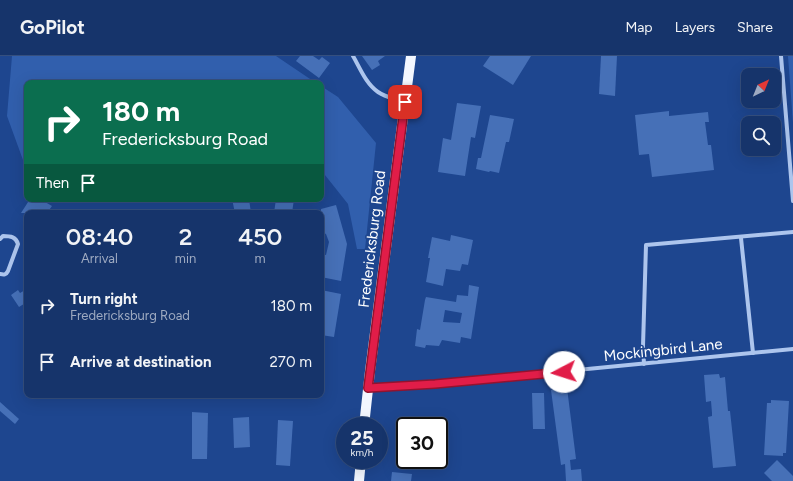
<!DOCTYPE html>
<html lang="en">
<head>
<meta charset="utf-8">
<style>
	:root { --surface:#16346b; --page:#233f73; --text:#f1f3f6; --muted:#9eaac1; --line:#354f7e }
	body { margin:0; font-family:Figtree,sans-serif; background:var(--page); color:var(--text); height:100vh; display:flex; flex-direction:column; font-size:15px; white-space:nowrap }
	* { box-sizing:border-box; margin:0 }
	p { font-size:13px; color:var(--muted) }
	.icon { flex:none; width:22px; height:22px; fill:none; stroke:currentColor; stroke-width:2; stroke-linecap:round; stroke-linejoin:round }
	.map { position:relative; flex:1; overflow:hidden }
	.panel { position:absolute; left:24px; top:154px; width:300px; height:188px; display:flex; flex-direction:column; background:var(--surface); border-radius:8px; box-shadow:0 4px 16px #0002,0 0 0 1px var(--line) }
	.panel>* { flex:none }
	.guide { position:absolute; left:24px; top:24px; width:300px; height:122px; border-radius:8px; box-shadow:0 4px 16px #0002,0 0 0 1px var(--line); background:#0b6e4f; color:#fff; overflow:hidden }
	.needle { width:26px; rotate:43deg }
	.buttons { position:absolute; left:741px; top:12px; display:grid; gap:8px }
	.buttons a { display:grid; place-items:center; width:40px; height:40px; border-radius:8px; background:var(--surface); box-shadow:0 4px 16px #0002,0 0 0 1px var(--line); font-size:20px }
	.speed { position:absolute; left:336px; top:361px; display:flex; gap:8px; font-size:20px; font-weight:700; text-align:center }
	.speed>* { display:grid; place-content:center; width:52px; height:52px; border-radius:50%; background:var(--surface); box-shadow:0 4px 16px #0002,0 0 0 1px var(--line); line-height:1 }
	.speed small { font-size:10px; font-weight:400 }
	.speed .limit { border:2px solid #111; border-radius:6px; background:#fff; color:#111 }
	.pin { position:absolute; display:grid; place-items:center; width:34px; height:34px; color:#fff; margin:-17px; border-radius:8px; box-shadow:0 2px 6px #0006 }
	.me { position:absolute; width:44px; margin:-22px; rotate:265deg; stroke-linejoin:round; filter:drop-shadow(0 0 3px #0008) }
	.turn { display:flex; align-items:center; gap:14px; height:84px; padding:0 12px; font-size:18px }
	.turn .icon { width:52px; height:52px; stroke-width:2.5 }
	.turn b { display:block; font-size:28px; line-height:34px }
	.then { display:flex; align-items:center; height:38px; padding:0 12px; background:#0003; gap:8px; font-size:15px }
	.eta { display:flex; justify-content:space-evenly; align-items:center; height:68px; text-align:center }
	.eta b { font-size:24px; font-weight:600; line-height:28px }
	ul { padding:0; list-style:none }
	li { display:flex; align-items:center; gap:12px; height:56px; padding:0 12px }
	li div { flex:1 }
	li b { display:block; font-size:15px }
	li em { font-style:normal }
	header { display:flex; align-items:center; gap:24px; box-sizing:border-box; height:56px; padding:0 20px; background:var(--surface); border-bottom:1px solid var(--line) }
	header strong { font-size:19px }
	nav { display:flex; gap:22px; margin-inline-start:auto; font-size:14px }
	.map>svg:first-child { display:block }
</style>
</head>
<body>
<header>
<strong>GoPilot</strong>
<nav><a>Map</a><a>Layers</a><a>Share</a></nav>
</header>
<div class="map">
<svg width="793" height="425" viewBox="0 0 793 425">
	<rect width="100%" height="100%" fill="#1e468f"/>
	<g fill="#315fad">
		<polygon points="12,0 276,0 316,27 27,27 27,115 7,60"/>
		<polygon points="788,0 793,0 793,67"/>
		<polygon points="321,30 338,41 376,87 365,193 357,193 348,148 321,114"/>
	</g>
	<g fill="#4670b7" fill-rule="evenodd">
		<polygon points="300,0 313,0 319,4 322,1 330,7 319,22 296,5"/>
		<polygon points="362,0 385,0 378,5 380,9 372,14"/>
		<polygon points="490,0 531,0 513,29 483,10"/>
		<polygon points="601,0 617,0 615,40 599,38"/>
		<polygon points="457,47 481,50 475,82 471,81 465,120 438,116 443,82 451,84"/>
		<polygon points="669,55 669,60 708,56 709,66 705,66 708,89 711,89 714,114 652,121 649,98 639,99 635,59"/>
		<polygon points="490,59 514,63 509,86 506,86 499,117 490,115 489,116 476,113 478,102 481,102"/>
		<polygon points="30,143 47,143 45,146 52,150 47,157 21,157"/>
		<polygon points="232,143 249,143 251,157 235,157"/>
		<polygon points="276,143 294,143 292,157 274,157"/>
		<polygon points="336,149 347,188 341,225 321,221 321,198 326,199 329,186 326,178 324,177 321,167 321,153"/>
		<polygon points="451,179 473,184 468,209 462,208 460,215 446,213 443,230 426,226 430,202 428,202 432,181 450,185"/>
		<path d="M469 229 479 231 471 283 461 281 460 287 442 284 439 290 426 289 425 292 415 290 417 273 420 274 425 244 426 241 456 246 457 239 468 240ZM445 254 462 257 460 267 443 266Z"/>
		<polygon points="27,233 27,246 19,251 11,239 18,234 20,237"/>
		<polygon points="321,234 341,238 334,281 321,279"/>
		<polygon points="719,318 720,322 725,321 728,355 730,355 736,410 713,412 708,361 712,360 712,357 711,345 706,346 704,319"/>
		<polygon points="567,332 576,403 570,404 571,414 581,413 582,425 566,425 565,408 561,409 551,334"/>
		<polygon points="532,337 544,337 545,373 533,373"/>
		<polygon points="771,344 789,345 786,397 783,397 783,400 764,399 767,347 771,347"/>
		<polygon points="0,346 19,363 15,368 0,355"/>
		<polygon points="192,356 208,357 207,403 192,403"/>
		<polygon points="249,361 250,391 234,392 233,362"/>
		<polygon points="278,364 293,365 290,410 276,409"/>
		<polygon points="777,404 793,420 793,425 772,425 764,417"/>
		<polygon points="392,416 412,418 411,425 391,425"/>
	</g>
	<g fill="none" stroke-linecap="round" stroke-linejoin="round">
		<g stroke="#adc5ed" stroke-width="4">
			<path d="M353 0C360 12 366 28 378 36 385 41 396 43 404 46"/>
			<polyline points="781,0 793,145"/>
			<polyline points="741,182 753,297"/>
			<path d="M0 183 3 180C11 180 16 181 18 188L8 215C6 219 4 219 0 218"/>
			<polyline points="644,308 643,290 646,189 793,176"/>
			<polyline points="368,332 435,328 793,293"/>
		</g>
		<g stroke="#f3f7ff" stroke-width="10">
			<polyline points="364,370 370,315 411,0"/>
			<polyline points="359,425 361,404"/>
		</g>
	</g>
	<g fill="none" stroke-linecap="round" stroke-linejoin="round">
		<defs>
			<polyline id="route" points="405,46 368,332 435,328 564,316"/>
		</defs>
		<use href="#route" stroke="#92132f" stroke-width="10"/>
		<use href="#route" stroke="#e11d48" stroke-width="7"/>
	</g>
	<g text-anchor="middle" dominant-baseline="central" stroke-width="3.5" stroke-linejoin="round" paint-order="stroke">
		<g font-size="15" fill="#fff" stroke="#1e468f">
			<text transform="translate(372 183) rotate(-83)">Fredericksburg Road</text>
			<text transform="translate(663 294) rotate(-6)">Mockingbird Lane</text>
		</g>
	</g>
</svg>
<div class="buttons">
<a><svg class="needle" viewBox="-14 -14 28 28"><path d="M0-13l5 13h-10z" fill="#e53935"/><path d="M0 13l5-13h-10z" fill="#9eaac1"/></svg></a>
<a><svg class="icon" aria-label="search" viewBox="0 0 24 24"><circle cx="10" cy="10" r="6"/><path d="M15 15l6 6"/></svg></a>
</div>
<div class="speed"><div>25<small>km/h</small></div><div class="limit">30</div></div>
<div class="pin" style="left:405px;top:46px;background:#d93025"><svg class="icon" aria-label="arrive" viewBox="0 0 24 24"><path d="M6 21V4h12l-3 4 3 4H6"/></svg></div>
<svg class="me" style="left:564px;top:316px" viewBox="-20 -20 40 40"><circle r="19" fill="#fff"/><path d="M0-13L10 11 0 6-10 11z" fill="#e11d48"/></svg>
<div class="guide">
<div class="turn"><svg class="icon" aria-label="right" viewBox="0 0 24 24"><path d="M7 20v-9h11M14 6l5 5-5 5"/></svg><div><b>180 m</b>Fredericksburg Road</div></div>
<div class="then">Then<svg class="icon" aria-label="arrive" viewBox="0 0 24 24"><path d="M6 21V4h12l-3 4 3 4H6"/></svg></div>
</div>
<section class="panel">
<div class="eta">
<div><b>08:40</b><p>Arrival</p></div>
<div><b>2</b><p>min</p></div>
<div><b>450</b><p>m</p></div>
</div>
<ul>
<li><svg class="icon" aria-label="right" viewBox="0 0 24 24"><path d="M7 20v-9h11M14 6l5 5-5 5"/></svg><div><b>Turn right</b><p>Fredericksburg Road</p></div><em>180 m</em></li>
<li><svg class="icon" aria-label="arrive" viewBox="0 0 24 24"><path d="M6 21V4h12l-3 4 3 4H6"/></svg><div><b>Arrive at destination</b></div><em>270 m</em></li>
</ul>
</section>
</div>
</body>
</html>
